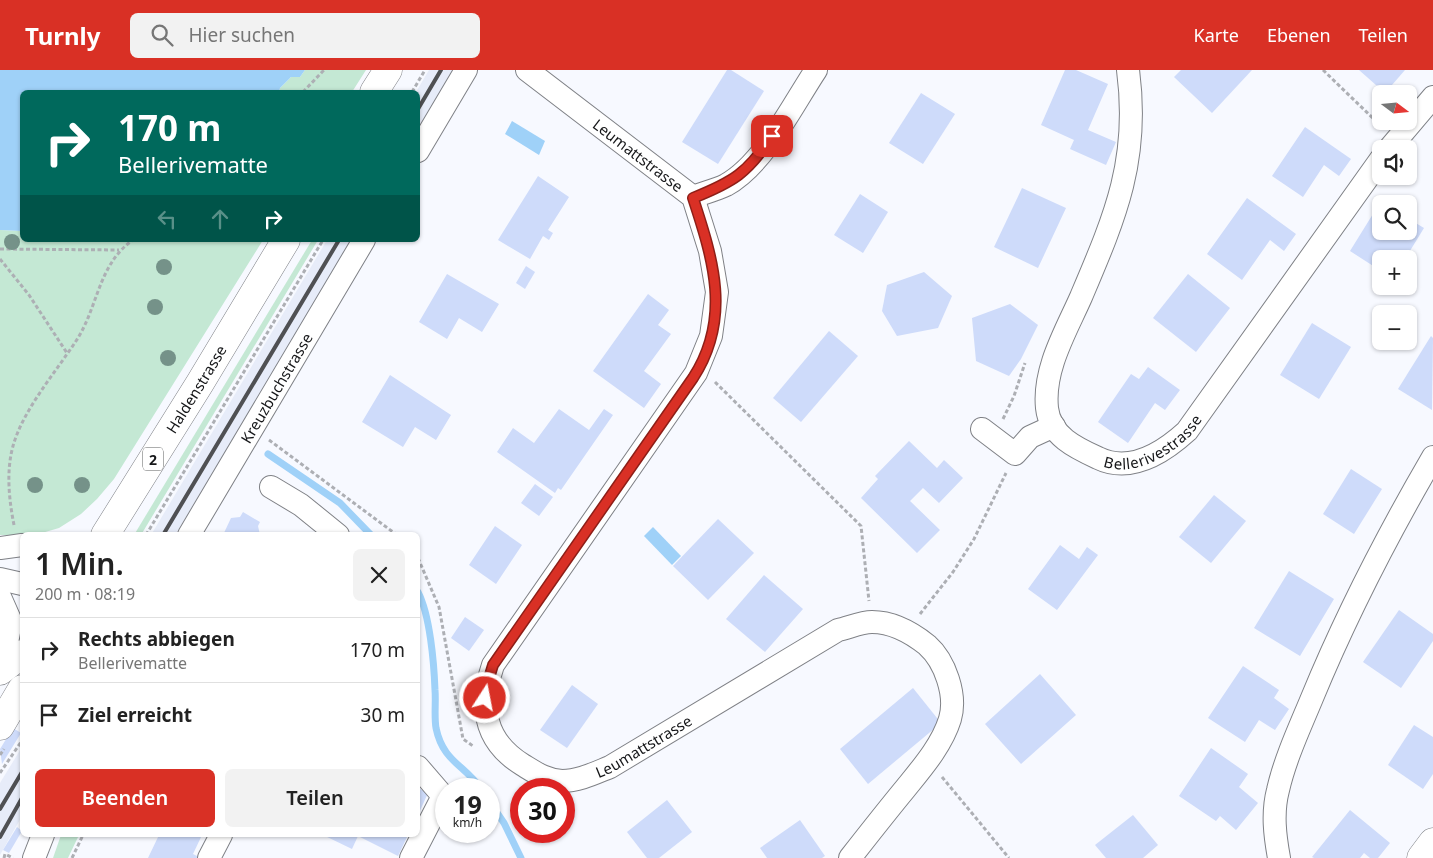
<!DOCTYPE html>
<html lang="de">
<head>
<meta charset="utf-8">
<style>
	:root { --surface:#fff; --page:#f2f2f2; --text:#222; --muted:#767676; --line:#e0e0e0; --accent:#d93025 }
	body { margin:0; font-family:"Noto Sans",sans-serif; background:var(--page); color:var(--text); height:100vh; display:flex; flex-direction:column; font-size:19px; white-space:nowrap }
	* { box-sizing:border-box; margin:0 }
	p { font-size:16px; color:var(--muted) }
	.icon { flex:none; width:28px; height:28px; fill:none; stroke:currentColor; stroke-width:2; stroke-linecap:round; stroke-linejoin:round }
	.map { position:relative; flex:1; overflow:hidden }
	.panel { position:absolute; left:20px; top:462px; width:400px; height:305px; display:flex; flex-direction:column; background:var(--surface); border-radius:8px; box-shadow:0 1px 4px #0004 }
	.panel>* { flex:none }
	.top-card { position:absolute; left:20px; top:20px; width:400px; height:152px; border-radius:8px; box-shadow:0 1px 4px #0004; background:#00695c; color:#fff; overflow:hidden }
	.needle { width:32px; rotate:106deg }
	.fabs { position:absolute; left:1372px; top:15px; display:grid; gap:10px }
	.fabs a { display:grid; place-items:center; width:45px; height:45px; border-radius:8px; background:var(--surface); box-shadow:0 1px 4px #0004; font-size:25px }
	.speed { position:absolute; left:435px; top:708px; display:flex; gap:10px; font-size:25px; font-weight:700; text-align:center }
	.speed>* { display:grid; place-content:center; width:65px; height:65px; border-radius:50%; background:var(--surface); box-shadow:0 1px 4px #0004; line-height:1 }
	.speed small { font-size:12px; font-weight:400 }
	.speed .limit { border:8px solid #d22; background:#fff; color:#111 }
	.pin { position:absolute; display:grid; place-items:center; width:42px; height:42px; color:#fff; margin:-21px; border-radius:10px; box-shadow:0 2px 8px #0006 }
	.me { position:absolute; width:55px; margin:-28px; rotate:11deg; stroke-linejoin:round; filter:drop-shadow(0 0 4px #0008) }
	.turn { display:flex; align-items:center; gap:18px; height:105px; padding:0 15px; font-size:22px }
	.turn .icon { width:65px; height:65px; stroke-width:2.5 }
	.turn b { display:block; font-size:35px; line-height:42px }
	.lanes { display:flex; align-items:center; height:48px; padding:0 15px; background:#0003; justify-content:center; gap:25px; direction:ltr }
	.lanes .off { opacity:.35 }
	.round { display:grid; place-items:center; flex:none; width:52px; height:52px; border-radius:8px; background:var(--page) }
	.head { display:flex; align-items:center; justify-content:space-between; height:85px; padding:0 15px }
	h1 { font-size:30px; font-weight:600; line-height:38px }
	.cta { display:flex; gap:10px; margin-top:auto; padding:10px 15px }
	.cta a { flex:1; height:58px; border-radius:8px; background:var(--accent); color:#fff; font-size:20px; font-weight:600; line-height:58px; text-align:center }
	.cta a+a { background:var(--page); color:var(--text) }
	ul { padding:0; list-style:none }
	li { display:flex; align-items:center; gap:15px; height:65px; padding:0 15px; border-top:1px solid var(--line) }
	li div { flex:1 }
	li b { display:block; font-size:19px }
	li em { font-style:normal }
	header { display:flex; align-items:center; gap:30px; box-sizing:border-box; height:70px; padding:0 25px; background:var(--accent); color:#fff }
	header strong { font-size:24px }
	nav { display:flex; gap:28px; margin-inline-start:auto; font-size:18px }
	.search { width:350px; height:45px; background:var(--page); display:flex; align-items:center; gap:12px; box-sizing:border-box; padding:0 18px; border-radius:8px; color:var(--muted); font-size:19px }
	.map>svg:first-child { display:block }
</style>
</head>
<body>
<header>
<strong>Turnly</strong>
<div class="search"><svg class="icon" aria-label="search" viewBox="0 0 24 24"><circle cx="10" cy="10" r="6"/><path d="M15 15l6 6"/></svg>Hier suchen</div>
<nav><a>Karte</a><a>Ebenen</a><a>Teilen</a></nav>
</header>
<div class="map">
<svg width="1433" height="788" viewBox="0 0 1433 788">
	<rect width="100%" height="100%" fill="#f7f9ff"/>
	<g fill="#e7ecf9">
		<polygon points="429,0 455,0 418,62 418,22 416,22"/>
		<polygon points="327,170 352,170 175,465 151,465"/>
		<polygon points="22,677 22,746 0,785 0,713"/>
	</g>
	<g fill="#c4e8d4">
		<polygon points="305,0 366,0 352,22 279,22 280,18 291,7 300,7"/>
		<polygon points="0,160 22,161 22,170 263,170 114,409 97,429 81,444 59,458 35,465 0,465"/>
		<polygon points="312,170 318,170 141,465 134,465"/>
		<polygon points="61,765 79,765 68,788 53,788"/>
	</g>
	<g fill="#9fd1f8">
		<polygon points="0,0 305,0 300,7 291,7 280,18 279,22 22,22 22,161 0,160"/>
		<polygon points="512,51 545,71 539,85 505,64"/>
		<polygon points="653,457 681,486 672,495 644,466"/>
	</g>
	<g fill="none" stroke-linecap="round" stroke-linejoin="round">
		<g stroke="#9fd1f8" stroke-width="7">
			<polyline points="268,384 340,433 371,465"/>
			<path d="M418 522C430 545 434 593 435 620 436 632 434 646 436 658 443 692 465 695 481 719"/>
			<polyline points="489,731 504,753 521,788"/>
		</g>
	</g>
	<g fill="#cedbfa">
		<polygon points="727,0 731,0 764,21 718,94 682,72"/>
		<polygon points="1065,0 1076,0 1108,14 1088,60 1116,72 1106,95 1070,79 1074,70 1041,55"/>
		<polygon points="1181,0 1252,0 1212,43 1174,7"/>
		<polygon points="1359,0 1405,0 1385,23"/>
		<polygon points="921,23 955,44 923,94 889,73"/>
		<polygon points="1305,57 1351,89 1339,106 1324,95 1303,127 1272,106"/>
		<polygon points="538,106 569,127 548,160 553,163 549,170 543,166 530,189 498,170"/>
		<polygon points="1022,118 1066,138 1038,198 994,177"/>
		<polygon points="860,124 888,142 863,183 834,165"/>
		<polygon points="1247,128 1296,164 1284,181 1270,170 1242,210 1207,184"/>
		<polygon points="1381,131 1385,134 1381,134 1381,161 1409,161 1409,149 1424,158 1405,189 1381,189 1381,201 1350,181"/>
		<polygon points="526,196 535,202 525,219 516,213"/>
		<polygon points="924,202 952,226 938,258 897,266 882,241 887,215"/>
		<polygon points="447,204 499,234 482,262 459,248 447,269 419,252"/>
		<polygon points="1188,204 1230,238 1196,282 1153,248"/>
		<polygon points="648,224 669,240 658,255 671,264 644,301 661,314 644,338 593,301"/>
		<polygon points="1010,234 1038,255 1021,289 1009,306 976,291 972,248"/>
		<polygon points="1312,253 1351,277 1319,329 1280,305"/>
		<polygon points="829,261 858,286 801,352 773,328"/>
		<polygon points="1431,266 1433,268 1432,340 1398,319"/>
		<polygon points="1148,297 1180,320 1165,340 1155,333 1128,373 1098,352 1131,304 1139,309"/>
		<polygon points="390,305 451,345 436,370 415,357 403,377 362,352"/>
		<polygon points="559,339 589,360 604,339 613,345 561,420 558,418 555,423 497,382 513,358 534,373"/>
		<polygon points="909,371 937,398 944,390 963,408 939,433 923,418 910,431 940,460 917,483 861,428 878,409 875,406"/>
		<polygon points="1351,399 1382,419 1354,464 1323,444"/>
		<polygon points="535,414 553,427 539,446 521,433"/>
		<polygon points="1214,425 1246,451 1211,493 1179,467"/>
		<polygon points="243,442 260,452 258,456 260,465 223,465 231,448 240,447"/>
		<polygon points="718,449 754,483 708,530 673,496"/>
		<polygon points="495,456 522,475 496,514 469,495"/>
		<polygon points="1060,475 1079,489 1087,477 1098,485 1057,540 1028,519"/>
		<polygon points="1289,501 1334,529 1300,586 1254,558"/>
		<polygon points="764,505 803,539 765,582 726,549"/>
		<polygon points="1399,540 1433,564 1433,571 1401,618 1363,592"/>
		<polygon points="465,547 484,560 469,581 451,568"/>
		<polygon points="1243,596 1279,620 1274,628 1289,639 1275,660 1259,650 1245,672 1208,648"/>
		<polygon points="1040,604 1076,645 1021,694 985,654"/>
		<polygon points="572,615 598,634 567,678 540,660"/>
		<polygon points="913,618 941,653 868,714 840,679"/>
		<polygon points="1414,655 1433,667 1433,704 1423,719 1388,695"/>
		<polygon points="13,658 21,663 2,694 0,679"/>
		<polygon points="1211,678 1248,704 1239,717 1258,733 1236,760 1220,746 1216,751 1179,726"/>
		<polygon points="418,718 428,723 418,745"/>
		<polygon points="667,730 692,762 659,788 647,788 627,762"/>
		<polygon points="1350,740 1390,773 1378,788 1370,788 1364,783 1360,788 1314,788 1312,787"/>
		<polygon points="1133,745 1158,775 1143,788 1106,788 1095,775"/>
		<polygon points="800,750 825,786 822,788 767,788 760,778"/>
		<polygon points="17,757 22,761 9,783 3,780"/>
		<polygon points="159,765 202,765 193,784 201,788 148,788"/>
		<polygon points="323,765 408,765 398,786 358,766 352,779"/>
	</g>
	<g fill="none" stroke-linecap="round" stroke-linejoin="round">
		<defs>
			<g id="minor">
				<path id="s1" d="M527 0 693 127 710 181 717 222 711 266 696 303 493 595C479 637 484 671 523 695 536 703 546 710 562 711 579 711 595 703 610 697L838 560C848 558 861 552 872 552 892 552 912 563 927 575 945 591 957 625 950 649 942 675 922 698 905 719 886 742 868 765 850 788"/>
				<path id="s2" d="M1128 0C1140 90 1115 147 1081 227 1066 261 1043 299 1047 338 1050 366 1076 378 1098 388 1131 404 1164 382 1187 361L1381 89"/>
				<polyline points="1389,79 1433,27"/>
				<polyline points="418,81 466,0"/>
				<path d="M693 127C703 123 716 120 726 115 764 94 792 36 816 0"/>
				<polyline points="982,359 1015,384 1030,367 1054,356"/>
				<polyline points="271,417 301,435 338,465"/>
				<path id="s3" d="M189 465 364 170"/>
				<polyline points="0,478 22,475"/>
				<polyline points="0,509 22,514"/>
				<polyline points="0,527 11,552 2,598"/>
				<polyline points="34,788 43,765"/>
				<polyline points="209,788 221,765"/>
				<polyline points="411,788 443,726 418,697"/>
				<path d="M1279 788C1275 766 1272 743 1278 720 1285 689 1300 657 1312 628 1347 543 1387 466 1433 387"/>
			</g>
			<g id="major">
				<polyline points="374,22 388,0"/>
				<path id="s4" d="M105 465 200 313 286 170"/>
				<polyline points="0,601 22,584"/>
				<polyline points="0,656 22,619"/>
				<polyline points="1421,788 1433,772"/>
			</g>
		</defs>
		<use href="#minor" stroke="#7f8186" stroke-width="24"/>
		<use href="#major" stroke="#7f8186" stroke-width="29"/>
		<g stroke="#adafb4" stroke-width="3" stroke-dasharray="4 2.5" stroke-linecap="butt">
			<polyline points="1323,0 1380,55"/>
			<polyline points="303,22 324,0"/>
			<polyline points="412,22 425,0"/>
			<polyline points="0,179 119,180"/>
			<polyline points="0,189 29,225 67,283"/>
			<polyline points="715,312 861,456 869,531"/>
			<polyline points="1003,349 1014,326 1025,293"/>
			<polyline points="269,370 397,465"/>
			<path d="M14 455C9 430 6 401 13 376 23 340 55 303 76 271 98 238 98 194 133 170"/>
			<polyline points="146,465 323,170"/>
			<polyline points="418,488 439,537 463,669 473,676"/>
			<polyline points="920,544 953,502 974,469 1006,403"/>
			<polyline points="0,685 4,679"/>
			<polyline points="0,703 21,672"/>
			<polyline points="942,707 1009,788"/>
			<polyline points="4,788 5,784 13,788"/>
			<polyline points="72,788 83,765"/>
		</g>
		<use href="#minor" stroke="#fff" stroke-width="22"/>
		<use href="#major" stroke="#fff" stroke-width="28"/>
		<g stroke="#4f5053" stroke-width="4">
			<polyline points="418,39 441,0"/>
			<polyline points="163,465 339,170"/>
			<polyline points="0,739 22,702"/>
			<polyline points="0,767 22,728"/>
		</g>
	</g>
	<g fill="#759289">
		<circle cx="12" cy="172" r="8"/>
		<circle cx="164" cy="197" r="8"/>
		<circle cx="155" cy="237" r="8"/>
		<circle cx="168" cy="288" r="8"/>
		<circle cx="35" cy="415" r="8"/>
		<circle cx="82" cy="415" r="8"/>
	</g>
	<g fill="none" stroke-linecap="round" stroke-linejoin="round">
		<defs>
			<path id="route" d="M485 628 486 618 493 595 693 308C732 248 713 189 693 128 733 112 748 103 772 66"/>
		</defs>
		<use href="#route" stroke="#8d1f18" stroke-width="12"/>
		<use href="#route" stroke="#d93025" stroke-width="9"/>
	</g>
	<g text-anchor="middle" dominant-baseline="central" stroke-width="4" stroke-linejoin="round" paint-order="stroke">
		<rect fill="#fff" stroke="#5b5c5d" stroke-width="1" x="143" y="377.5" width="20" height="23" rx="4"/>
		<g font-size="14" font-weight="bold" fill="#151618">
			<text x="153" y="389">2</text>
		</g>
		<g font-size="15" fill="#151618" stroke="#fff">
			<text stroke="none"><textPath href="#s1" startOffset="140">Leumattstrasse</textPath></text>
			<text stroke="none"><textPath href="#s3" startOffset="171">Kreuzbuchstrasse</textPath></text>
			<text stroke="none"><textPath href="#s4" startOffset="172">Haldenstrasse</textPath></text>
			<text stroke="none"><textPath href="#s2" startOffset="490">Bellerivestrasse</textPath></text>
			<text stroke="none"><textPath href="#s1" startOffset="994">Leumattstrasse</textPath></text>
		</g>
	</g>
</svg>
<div class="fabs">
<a><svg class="needle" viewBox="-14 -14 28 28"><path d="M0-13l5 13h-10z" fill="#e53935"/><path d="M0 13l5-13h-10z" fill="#767676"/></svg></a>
<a><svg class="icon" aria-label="sound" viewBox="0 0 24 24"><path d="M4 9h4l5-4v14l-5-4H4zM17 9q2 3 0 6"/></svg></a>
<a><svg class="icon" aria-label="search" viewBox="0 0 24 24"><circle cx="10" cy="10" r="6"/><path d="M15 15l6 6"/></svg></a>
<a>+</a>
<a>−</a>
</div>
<div class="speed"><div>19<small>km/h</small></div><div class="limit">30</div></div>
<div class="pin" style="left:772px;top:66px;background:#d93025"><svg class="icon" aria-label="arrive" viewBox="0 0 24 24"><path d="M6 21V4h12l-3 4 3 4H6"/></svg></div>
<svg class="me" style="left:485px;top:628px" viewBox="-20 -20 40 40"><circle r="17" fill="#d93025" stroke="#fff" stroke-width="3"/><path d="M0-11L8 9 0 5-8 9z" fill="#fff"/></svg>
<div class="top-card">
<div class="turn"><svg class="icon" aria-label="right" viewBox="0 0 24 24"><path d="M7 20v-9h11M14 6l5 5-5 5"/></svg><div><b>170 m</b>Bellerivematte</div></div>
<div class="lanes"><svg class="icon off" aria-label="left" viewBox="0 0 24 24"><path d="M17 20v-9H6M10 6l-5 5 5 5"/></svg><svg class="icon off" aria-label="ahead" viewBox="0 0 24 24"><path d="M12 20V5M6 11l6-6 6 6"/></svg><svg class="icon" aria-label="right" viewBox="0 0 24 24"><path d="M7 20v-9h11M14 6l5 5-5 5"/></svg></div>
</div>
<section class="panel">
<div class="head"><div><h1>1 Min.</h1><p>200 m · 08:19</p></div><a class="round"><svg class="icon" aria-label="close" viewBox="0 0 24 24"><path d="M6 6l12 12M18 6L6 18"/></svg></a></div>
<ul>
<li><svg class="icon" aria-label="right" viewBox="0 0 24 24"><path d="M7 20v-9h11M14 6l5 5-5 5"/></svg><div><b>Rechts abbiegen</b><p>Bellerivematte</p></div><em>170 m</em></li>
<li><svg class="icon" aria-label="arrive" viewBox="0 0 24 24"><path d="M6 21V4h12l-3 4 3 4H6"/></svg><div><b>Ziel erreicht</b></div><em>30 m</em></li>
</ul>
<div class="cta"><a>Beenden</a><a>Teilen</a></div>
</section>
</div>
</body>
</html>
